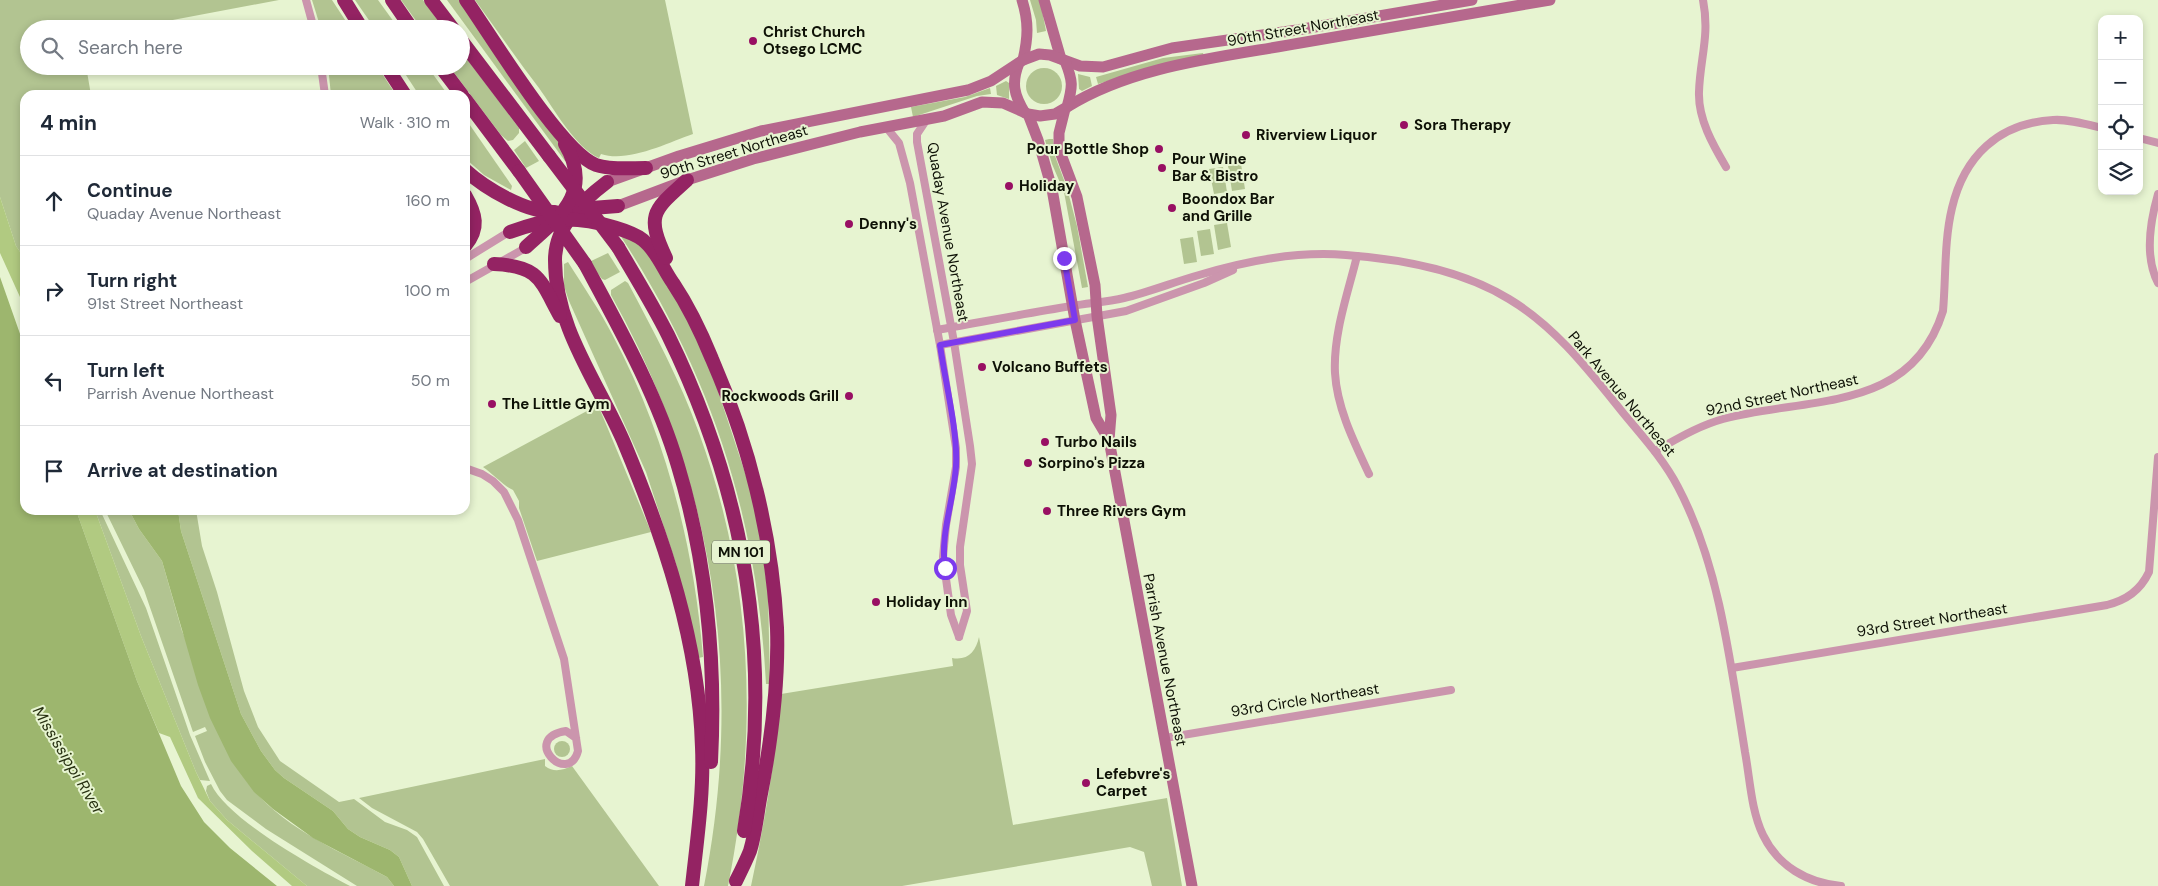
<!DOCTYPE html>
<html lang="en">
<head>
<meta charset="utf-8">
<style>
	body { margin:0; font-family:"DM Sans",sans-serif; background:#f2f2f3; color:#1f2937 }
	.controls { position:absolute; right:15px; top:15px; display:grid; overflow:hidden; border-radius:10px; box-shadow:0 2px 8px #0003 }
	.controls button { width:45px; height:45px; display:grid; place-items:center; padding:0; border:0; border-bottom:1px solid #e0e1e3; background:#fff; color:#1f2937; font:25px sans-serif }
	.stop { position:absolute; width:15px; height:15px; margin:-11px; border:4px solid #7c3aed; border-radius:50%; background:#fff }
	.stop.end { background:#7c3aed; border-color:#fff; box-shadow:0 1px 5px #0008 }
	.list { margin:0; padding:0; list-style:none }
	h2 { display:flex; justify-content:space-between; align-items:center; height:65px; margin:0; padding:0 20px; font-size:21px }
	h2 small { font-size:16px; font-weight:400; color:#747a83 }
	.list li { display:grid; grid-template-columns:32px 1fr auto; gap:15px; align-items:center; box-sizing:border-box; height:90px; padding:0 20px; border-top:1px solid #e0e1e3 }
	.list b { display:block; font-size:19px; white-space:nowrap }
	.list p { margin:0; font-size:16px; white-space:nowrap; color:#747a83 }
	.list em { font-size:16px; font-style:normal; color:#747a83 }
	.icon { flex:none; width:28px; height:28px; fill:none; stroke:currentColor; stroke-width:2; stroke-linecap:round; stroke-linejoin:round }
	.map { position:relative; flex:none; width:2158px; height:886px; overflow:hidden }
	.search { position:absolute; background:#fff; box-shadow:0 2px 8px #0003; left:20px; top:20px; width:450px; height:55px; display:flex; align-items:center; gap:12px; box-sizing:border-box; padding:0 18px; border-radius:28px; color:#747a83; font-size:19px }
	.panel { position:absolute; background:#fff; box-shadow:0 2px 8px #0003; left:20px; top:90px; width:450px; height:425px; border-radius:15px }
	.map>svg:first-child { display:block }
	.green { fill:#b2c491 }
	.forest { fill:#b1ca81 }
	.water { fill:#9db66e }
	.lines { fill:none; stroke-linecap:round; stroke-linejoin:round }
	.street { stroke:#cb95ad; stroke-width:8 }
	.secondary { stroke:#b6688d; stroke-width:11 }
	.highway { stroke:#942363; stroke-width:14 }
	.highway-bridge { stroke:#942363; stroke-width:14 }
	.route { stroke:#7c3aed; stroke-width:6 }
	.poi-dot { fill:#980f63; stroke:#e7f4d1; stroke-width:2 }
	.labels { text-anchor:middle; stroke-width:4; stroke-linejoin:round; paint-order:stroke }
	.shield { fill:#e7f4d1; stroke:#4f5543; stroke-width:1 }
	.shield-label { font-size:14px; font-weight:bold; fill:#0e1106 }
	.street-label { font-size:15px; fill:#0e1106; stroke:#e7f4d1 }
	.poi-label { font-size:15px; font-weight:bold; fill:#0e1106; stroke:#e7f4d1; text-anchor:start }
	.water-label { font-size:16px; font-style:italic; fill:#283112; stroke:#e7f4d1 }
</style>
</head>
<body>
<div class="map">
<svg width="2158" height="886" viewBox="0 0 2158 886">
	<rect width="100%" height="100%" fill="#e7f4d1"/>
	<g class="green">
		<polygon points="0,0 279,0 125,29 29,29 29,66 86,66 91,95 25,95 25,259 16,246 0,197"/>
		<polygon points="312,0 332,0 351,29 321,29"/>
		<polygon points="355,0 378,0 399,29 375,29"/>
		<polygon points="401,0 423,0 444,29 422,29"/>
		<polygon points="447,0 461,0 557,137 568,160 565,161"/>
		<path d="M475 0H665L693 134C667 143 628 163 601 154L599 158C575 147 554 109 539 88 517 59 496 29 475 0Z"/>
		<polygon points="1030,0 1040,0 1046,31 1037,33 1036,20"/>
		<polygon points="461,51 519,128 519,133 513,140 508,141 501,135 449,66 461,66"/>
		<polygon points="1203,53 1204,56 1136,72 1098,84 1096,77 1163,58"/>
		<polygon points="328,66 377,66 396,95 331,95"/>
		<polygon points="400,66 427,66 448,95 419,95"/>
		<circle cx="1044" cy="86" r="18"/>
		<polygon points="1078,74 1090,77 1092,86 1082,91 1079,89"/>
		<polygon points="1006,81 1009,83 1009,99 997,95 996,86"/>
		<polygon points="990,88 991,94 977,96 913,117 911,107 965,97"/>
		<polygon points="465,118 512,186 511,190 484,175 465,158"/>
		<polygon points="1049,139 1053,139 1055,156 1067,188 1077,226 1088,287 1082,288 1064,192 1052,164 1045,140"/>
		<polygon points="525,141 539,161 526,168 514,150"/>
		<polygon points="1241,164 1245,189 1232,191 1228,166"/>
		<polygon points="1223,167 1227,192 1214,194 1209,169"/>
		<polygon points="1227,223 1231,247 1218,250 1214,225"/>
		<polygon points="1210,229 1214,254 1201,256 1197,231"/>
		<path d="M620 235 643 243 687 315 716 385 756 506 768 593 770 684H766C757 516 712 376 620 235Z"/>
		<polygon points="1193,237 1197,262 1184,264 1180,239"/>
		<polygon points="608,253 620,272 605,280 602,279 589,262"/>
		<path d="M568 262C583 286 599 309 612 334 665 433 694 545 703 657L698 658 676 564 646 472 569 301 564 286V264Z"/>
		<path d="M625 281 628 283C654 332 680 380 699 433 753 581 759 732 728 886H704C745 679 714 479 611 295V290Z"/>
		<path d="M598 405 651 532 537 561 519 508V501L513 490C505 487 492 473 483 467Z"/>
		<polygon points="95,510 100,510 146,608 190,735 210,781 200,780 196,772 141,636"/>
		<path d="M105 510H129L139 529 162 561 182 631 245 779C279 827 338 850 387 877L394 886H357L266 829 227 800 220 791 205 762 195 736 207 731 205 727 193 732 144 590Z"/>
		<polygon points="178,510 196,510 202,546 217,592 244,691 258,727 280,761 339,802 354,799 385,822 407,830 417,837 444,886 412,886 399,857 390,850 360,837 348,829 333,811 284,778 275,770 261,751 241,714 181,531"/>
		<path d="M979 637 1013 825 1167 798 1182 886H1152L1144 852 1130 847 902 886H751C765 822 775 759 781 694L953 666 952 658C968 661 976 651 979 637Z"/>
		<circle cx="562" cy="749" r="8"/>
		<path d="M545 759V766C554 773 563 770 572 766L659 886H450L423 839 417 832 372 808 359 798Z"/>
		<path d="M211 784C227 819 315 868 350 886H307L227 820 210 801 206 791 207 786Z"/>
	</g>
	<g class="forest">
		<polygon points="0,197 16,246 25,259 25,313 20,297 0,253"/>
		<polygon points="76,510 95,510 141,636 196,772 210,801 227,820 307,886 292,886 252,851 198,798 170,737 159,733 137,681"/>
	</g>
	<g class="water">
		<polygon points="0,277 25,348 25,510 76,510 137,681 181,786 204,822 230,848 277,886 0,886"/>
		<polygon points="129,510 178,510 181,531 241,714 261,751 275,770 284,778 333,811 348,829 360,837 390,850 399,857 412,886 394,886 387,877 313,838 273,809 254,792 231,761 210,718 198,685 162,561 139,529"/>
	</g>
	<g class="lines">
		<g class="street">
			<polyline points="306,0 314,29"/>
			<path d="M1703 0C1710 36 1700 58 1699 92 1698 119 1713 145 1726 167"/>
			<polyline points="321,66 325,95"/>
			<polyline points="927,119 917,134 917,142 954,342 970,446 972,464 960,547 960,565 967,611 959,637"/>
			<polyline points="886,127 899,143 910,183 940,345 956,448 956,467 946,525 943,557 951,615 959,637"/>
			<polyline points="2139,138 2158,143"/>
			<path d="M2158 194C2150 222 2144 256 2158 283"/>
			<path d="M1357 256C1348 293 1333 334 1335 373 1337 408 1354 442 1369 474"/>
			<polyline points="465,259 512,230"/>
			<polyline points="465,282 529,246"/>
			<path d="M937 330C982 322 1027 313 1072 306 1089 303 1107 302 1124 298 1149 292 1174 282 1199 275 1247 261 1296 251 1346 255 1401 259 1462 270 1509 299 1556 327 1590 372 1624 414 1643 437 1664 460 1678 487 1697 523 1710 564 1719 604 1730 653 1737 702 1745 752 1750 779 1751 810 1763 835 1778 866 1807 883 1841 886"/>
			<polyline points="940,345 1126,311 1204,283 1233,270"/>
			<path d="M1655 451C1677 439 1698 426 1723 419 1808 396 1911 414 1943 311 1946 278 1944 241 1952 208 1964 157 1998 123 2053 120 2069 119 2086 124 2102 128"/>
			<path d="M465 468 482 474 493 481 504 492 518 520 564 659 578 751C568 787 520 738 566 731L576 738"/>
			<path d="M1732 668 2107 605C2126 600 2140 591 2149 572L2158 457"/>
			<polyline points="1165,738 1451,690"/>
		</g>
		<g class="secondary">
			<path d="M1022 0C1029 22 1028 38 1023 60"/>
			<polyline points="1044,0 1061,59"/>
			<path d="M1019 63C1011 83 1014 95 1025 113"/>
			<path d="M1067 107C1134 65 1223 57 1300 43 1383 29 1467 14 1550 0"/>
			<polyline points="1065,109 1059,133 1059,149 1077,197 1095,285 1097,316 1111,415 1109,440 1192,886"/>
			<polyline points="1028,114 1038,140 1052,189 1075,320 1096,418 1109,440"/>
			<polyline points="607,182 679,156 761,131 968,90 991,81 1023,60 1039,54 1050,55 1080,66 1103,67 1172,48 1297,30 1472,0"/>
			<path d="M618 206 687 180 753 159 860 132 944 116 982 102 1003 103 1028 114 1040 116 1055 114 1067 107C1073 86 1073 81 1065 61"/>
		</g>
		<g class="highway">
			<polyline points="344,0 362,29"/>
			<polyline points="392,0 412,29"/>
			<polyline points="431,0 453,29"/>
			<path d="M466 0C490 34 562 153 596 165 611 170 630 168 646 168"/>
			<polyline points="461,40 549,156"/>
			<polyline points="386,66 405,95"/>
			<polyline points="440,66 462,95"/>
			<polyline points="465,99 519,171"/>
			<path d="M465 170C486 189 527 213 555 212"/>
			<path d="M607 182C582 201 555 226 555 260 555 329 600 385 625 445 665 541 699 643 702 747 704 793 697 840 692 886"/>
			<path d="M465 195C476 214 480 228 465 246"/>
			<polyline points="579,209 618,206"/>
			<path d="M510 232C548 218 573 215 613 227 623 230 634 233 643 240 657 251 663 269 673 283 689 307 701 332 712 359 749 444 772 536 777 628 779 686 771 743 760 799 757 816 755 835 750 851 746 861 741 871 736 881"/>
			<path d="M526 247C559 217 594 193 565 144"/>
			<path d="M618 247C635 276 653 305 668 335 745 492 773 659 744 831"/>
			<path d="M666 258C645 214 654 210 687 180"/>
			<path d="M494 264C540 266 540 280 560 316"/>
			<path d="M585 264C620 329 657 395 678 466 707 562 716 663 711 762"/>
		</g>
		<g class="highway-bridge">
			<polyline points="549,156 618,247"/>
			<polyline points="519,171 585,264"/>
		</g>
	</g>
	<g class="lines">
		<path class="route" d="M945 568C940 533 954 501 956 466 958 431 945 381 940 345L1075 320 1064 258"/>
	</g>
	<g class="poi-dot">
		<circle cx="753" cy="41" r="5"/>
		<circle cx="1404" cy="125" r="5"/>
		<circle cx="1246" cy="135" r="5"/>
		<circle cx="1159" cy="149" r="5"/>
		<circle cx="1162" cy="168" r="5"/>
		<circle cx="1009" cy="186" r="5"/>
		<circle cx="1172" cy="208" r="5"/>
		<circle cx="849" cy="224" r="5"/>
		<circle cx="982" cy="367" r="5"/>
		<circle cx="849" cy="396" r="5"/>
		<circle cx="492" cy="404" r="5"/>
		<circle cx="1045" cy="442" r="5"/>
		<circle cx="1028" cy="463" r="5"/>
		<circle cx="1047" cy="511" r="5"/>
		<circle cx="876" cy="602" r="5"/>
		<circle cx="1086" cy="783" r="5"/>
	</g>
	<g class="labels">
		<rect class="shield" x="712" y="540.5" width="58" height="23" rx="4"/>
		<g class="shield-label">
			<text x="741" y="557">MN 101</text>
		</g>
		<g class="street-label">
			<text transform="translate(1303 28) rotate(-10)" y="5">90th Street Northeast</text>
			<text transform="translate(734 152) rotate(-17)" y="5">90th Street Northeast</text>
			<text transform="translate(948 232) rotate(80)" y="5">Quaday Avenue Northeast</text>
			<text transform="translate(1622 394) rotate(50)" y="5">Park Avenue Northeast</text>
			<text transform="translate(1782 395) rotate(-12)" y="5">92nd Street Northeast</text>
			<text transform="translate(1932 620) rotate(-9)" y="5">93rd Street Northeast</text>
			<text transform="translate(1165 660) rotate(79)" y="5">Parrish Avenue Northeast</text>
			<text transform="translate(1305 700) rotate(-9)" y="5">93rd Circle Northeast</text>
		</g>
		<g class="poi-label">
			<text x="763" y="37">Christ Church<tspan x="763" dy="17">Otsego LCMC</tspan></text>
			<text x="1414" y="130">Sora Therapy</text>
			<text x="1256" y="140">Riverview Liquor</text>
			<text x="1149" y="154" text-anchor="end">Pour Bottle Shop</text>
			<text x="1172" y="164">Pour Wine<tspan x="1172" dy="17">Bar &amp; Bistro</tspan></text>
			<text x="1019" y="191">Holiday</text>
			<text x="1182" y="204">Boondox Bar<tspan x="1182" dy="17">and Grille</tspan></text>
			<text x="859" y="229">Denny's</text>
			<text x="992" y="372">Volcano Buffets</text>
			<text x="839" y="401" text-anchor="end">Rockwoods Grill</text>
			<text x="502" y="409">The Little Gym</text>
			<text x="1055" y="447">Turbo Nails</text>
			<text x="1038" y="468">Sorpino's Pizza</text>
			<text x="1057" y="516">Three Rivers Gym</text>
			<text x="886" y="607">Holiday Inn</text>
			<text x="1096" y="779">Lefebvre's<tspan x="1096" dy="17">Carpet</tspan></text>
		</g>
		<g class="water-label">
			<text transform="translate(69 760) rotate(59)" y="6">Mississippi River</text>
		</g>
	</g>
</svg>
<div class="controls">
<button>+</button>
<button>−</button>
<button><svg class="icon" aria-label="locate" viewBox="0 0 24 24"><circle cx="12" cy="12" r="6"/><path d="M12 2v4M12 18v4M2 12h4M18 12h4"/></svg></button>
<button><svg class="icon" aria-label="layers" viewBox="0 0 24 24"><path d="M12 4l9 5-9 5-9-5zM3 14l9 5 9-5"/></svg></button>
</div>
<div class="stop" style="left:945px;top:568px"></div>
<div class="stop end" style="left:1064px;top:258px"></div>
<div class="search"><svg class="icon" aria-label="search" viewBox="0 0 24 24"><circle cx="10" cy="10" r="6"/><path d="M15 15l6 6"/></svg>Search here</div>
<section class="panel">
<h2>4 min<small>Walk · 310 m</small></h2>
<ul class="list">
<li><svg class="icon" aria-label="ahead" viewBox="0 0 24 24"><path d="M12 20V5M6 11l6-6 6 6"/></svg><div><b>Continue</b><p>Quaday Avenue Northeast</p></div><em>160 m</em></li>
<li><svg class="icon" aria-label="right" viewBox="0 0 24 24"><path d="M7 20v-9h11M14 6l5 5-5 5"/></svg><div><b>Turn right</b><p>91st Street Northeast</p></div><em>100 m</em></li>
<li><svg class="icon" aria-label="left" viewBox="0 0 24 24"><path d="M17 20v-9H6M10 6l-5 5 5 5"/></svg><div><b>Turn left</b><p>Parrish Avenue Northeast</p></div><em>50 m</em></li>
<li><svg class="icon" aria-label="arrive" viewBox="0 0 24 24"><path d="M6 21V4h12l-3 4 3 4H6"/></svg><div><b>Arrive at destination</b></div></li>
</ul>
</section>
</div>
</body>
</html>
